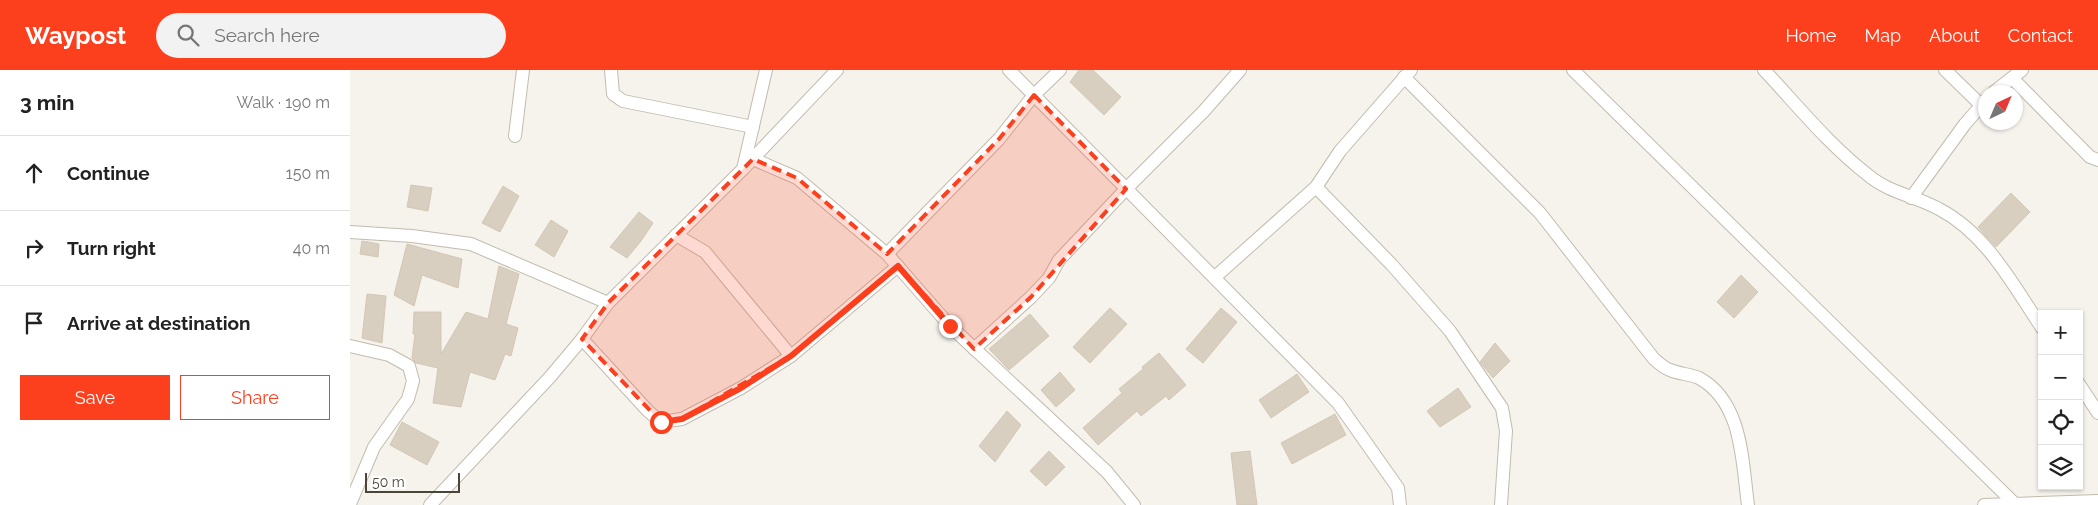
<!DOCTYPE html>
<html lang="en">
<head>
<meta charset="utf-8">
<style>
	body { margin:0; font-family:Raleway,sans-serif; background:#f2f2f2; color:#222 }
	.controls { position:absolute; right:15px; bottom:15px; display:grid; overflow:hidden; border-radius:0px; box-shadow:0 1px 4px #0004 }
	.controls button { width:45px; height:45px; display:grid; place-items:center; padding:0; border:0; border-bottom:1px solid #e0e0e0; background:#fff; color:#222; font:25px sans-serif }
	.compass { position:absolute; left:1628px; top:15px; width:45px; height:45px; border-radius:50%; background:#fff; box-shadow:0 1px 4px #0004; rotate:44deg }
	.scale { position:absolute; left:15px; bottom:12px; width:95px; box-sizing:border-box; padding-left:5px; border:2px solid #4b4439; border-top:0; font-size:14px; line-height:18px; white-space:nowrap; color:#4b4439; -webkit-text-stroke:4px #fff; paint-order:stroke }
	.stop { position:absolute; width:15px; height:15px; margin:-11px; border:4px solid #fc3f1d; border-radius:50%; background:#fff }
	.stop.end { background:#fc3f1d; border-color:#fff; box-shadow:0 1px 5px #0008 }
	.list { margin:0; padding:0; list-style:none }
	h2 { display:flex; justify-content:space-between; align-items:center; height:65px; margin:0; padding:0 20px; font-size:21px }
	h2 small { font-size:16px; font-weight:400; color:#767676 }
	.list li { display:grid; grid-template-columns:32px 1fr auto; gap:15px; align-items:center; box-sizing:border-box; height:75px; padding:0 20px; border-top:1px solid #e0e0e0 }
	.list b { display:block; font-size:19px; white-space:nowrap }
	.list em { font-size:16px; font-style:normal; color:#767676 }
	.actions { display:flex; gap:10px; padding:15px 20px }
	.actions a { flex:1; padding:11px 0; border:1px solid #fc3f1d; border-radius:0px; text-align:center; font-size:18px; color:#fc3f1d }
	.actions .main { background:#fc3f1d; color:#fff }
	.icon { flex:none; width:28px; height:28px; fill:none; stroke:currentColor; stroke-width:2; stroke-linecap:round; stroke-linejoin:round }
	.map { position:relative; flex:none; width:1748px; height:435px; overflow:hidden }
	header { display:flex; align-items:center; gap:30px; box-sizing:border-box; height:70px; padding:0 25px; background:#fc3f1d; color:#fff }
	header strong { font-size:24px }
	nav { display:flex; gap:28px; margin-inline-start:auto; font-size:18px }
	.search { width:350px; height:45px; background:#f2f2f2; display:flex; align-items:center; gap:12px; box-sizing:border-box; padding:0 18px; border-radius:28px; color:#767676; font-size:19px }
	main { display:flex }
	aside { flex:1; background:#fff }
	.map>svg:first-child { display:block }
	.building { fill:#d8cfc1; stroke:#d3c7b4 }
	.lines { fill:none; stroke-linecap:round; stroke-linejoin:round }
	.minor-casing { stroke:#c2bbae; stroke-width:14 }
	.minor { stroke:#fff; stroke-width:12 }
	.route { stroke:#fc3f1d; stroke-width:6 }
	.marked { fill:#fc3f1d; fill-opacity:0.2; stroke:#fc3f1d; stroke-width:4; stroke-dasharray:10 6; stroke-linejoin:round }
</style>
</head>
<body>
<header>
<strong>Waypost</strong>
<div class="search"><svg class="icon" aria-label="search" viewBox="0 0 24 24"><circle cx="10" cy="10" r="6"/><path d="M15 15l6 6"/></svg>Search here</div>
<nav><a>Home</a><a>Map</a><a>About</a><a>Contact</a></nav>
</header>
<main>
<aside>
<h2>3 min<small>Walk · 190 m</small></h2>
<ul class="list">
<li><svg class="icon" aria-label="ahead" viewBox="0 0 24 24"><path d="M12 20V5M6 11l6-6 6 6"/></svg><div><b>Continue</b></div><em>150 m</em></li>
<li><svg class="icon" aria-label="right" viewBox="0 0 24 24"><path d="M7 20v-9h11M14 6l5 5-5 5"/></svg><div><b>Turn right</b></div><em>40 m</em></li>
<li><svg class="icon" aria-label="arrive" viewBox="0 0 24 24"><path d="M6 21V4h12l-3 4 3 4H6"/></svg><div><b>Arrive at destination</b></div></li>
</ul>
<div class="actions"><a class="main">Save</a><a>Share</a></div>
</aside>
<div class="map">
<svg width="1748" height="435" viewBox="0 0 1748 435">
	<rect width="100%" height="100%" fill="#f6f3ec"/>
	<g class="building">
		<polygon points="729,0 743,0 771,27 754,45 720,12"/>
		<polygon points="61,115 82,118 78,141 57,137"/>
		<polygon points="153,116 169,126 150,162 132,153"/>
		<polygon points="1661,123 1680,142 1646,177 1628,157"/>
		<polygon points="289,142 303,153 291,171 277,188 260,177"/>
		<polygon points="201,150 218,161 204,187 185,175"/>
		<polygon points="12,171 29,174 28,187 10,184"/>
		<polygon points="57,174 112,189 108,218 72,205 64,236 44,225"/>
		<polygon points="149,196 169,204 156,254 168,258 161,286 155,284 145,310 120,302 111,337 83,333 88,298 66,293 62,288 65,264 63,264 64,242 91,242 91,284 116,242 138,249"/>
		<polygon points="1391,205 1408,222 1384,248 1367,232"/>
		<polygon points="17,224 36,226 32,273 12,268"/>
		<polygon points="760,238 777,254 740,293 723,277"/>
		<polygon points="871,238 887,252 853,293 836,279"/>
		<polygon points="680,244 699,266 659,300 639,279"/>
		<polygon points="1145,273 1160,291 1143,308 1130,292"/>
		<polygon points="809,283 836,315 819,330 816,326 791,346 787,341 748,375 733,358 772,323 769,319 793,299 792,297"/>
		<polygon points="710,302 725,320 706,337 691,320"/>
		<polygon points="947,304 959,322 921,348 909,330"/>
		<polygon points="1108,318 1121,337 1090,357 1077,341"/>
		<polygon points="657,341 671,355 645,392 629,376"/>
		<polygon points="985,344 996,365 942,394 931,373"/>
		<polygon points="52,352 89,372 77,395 40,375"/>
		<polygon points="699,381 715,397 696,416 680,401"/>
		<polygon points="900,381 907,435 887,435 881,383"/>
	</g>
	<g class="lines">
		<defs>
			<g id="minor">
				<polyline points="261,0 263,24 273,31 403,57"/>
				<polyline points="659,0 988,333 1048,418 1050,435"/>
				<polyline points="1223,0 1664,433"/>
				<path d="M1414 0C1447 35 1479 75 1518 105 1539 123 1566 126 1589 139 1637 164 1663 215 1692 258"/>
				<polyline points="1595,0 1630,34"/>
				<path d="M1054 7 1190 143 1304 289C1309 293 1314 298 1320 300 1329 304 1340 304 1349 308 1393 332 1392 392 1398 435"/>
				<polyline points="1662,8 1740,87 1748,90"/>
				<polyline points="1644,22 1672,0"/>
				<polyline points="165,66 173,0"/>
				<polyline points="403,89 447,108 537,184 600,256 757,402 784,435"/>
				<polyline points="393,99 416,0"/>
				<polyline points="966,117 1042,195 1100,261 1152,338 1156,361 1151,435"/>
				<polyline points="1561,128 1615,54 1636,30"/>
				<polyline points="0,162 62,166 121,174 258,233"/>
				<polyline points="326,165 355,182 441,286"/>
				<polyline points="537,184 649,69 684,25 710,0"/>
				<polyline points="865,207 966,117 990,81 1061,0"/>
				<polyline points="232,269 298,341 311,352 332,349 391,318 441,286 548,196"/>
				<polyline points="0,276 39,285 59,296 63,311 58,329 24,377 0,434"/>
				<polyline points="624,279 681,227 699,208 709,190 776,119 853,42 890,0"/>
				<polyline points="1729,314 1748,343"/>
				<polyline points="80,435 200,307 232,269 258,233 393,99 487,0"/>
				<polyline points="1634,435 1748,431"/>
			</g>
		</defs>
		<use href="#minor" class="minor-casing"/>
		<use href="#minor" class="minor"/>
	</g>
	<g class="lines">
		<polyline class="route" points="311,352 332,349 391,318 441,286 548,196 600,256"/>
	</g>
	<path class="marked" d="M684 25 776 119 681 227 624 279 548 196 441 286 332 349 311 352 232 269 258 233 403 89 447 108 537 184 649 69Z"/>
</svg>
<div class="controls">
<button>+</button>
<button>−</button>
<button><svg class="icon" aria-label="locate" viewBox="0 0 24 24"><circle cx="12" cy="12" r="6"/><path d="M12 2v4M12 18v4M2 12h4M18 12h4"/></svg></button>
<button><svg class="icon" aria-label="layers" viewBox="0 0 24 24"><path d="M12 4l9 5-9 5-9-5zM3 14l9 5 9-5"/></svg></button>
</div>
<svg class="compass" viewBox="-18 -18 36 36"><path d="M0-13l5 13h-10z" fill="#e53935"/><path d="M0 13l5-13h-10z" fill="#767676"/></svg>
<div class="scale">50 m</div>
<div class="stop" style="left:311px;top:352px"></div>
<div class="stop end" style="left:600px;top:256px"></div>
</div>
</main>
</body>
</html>
